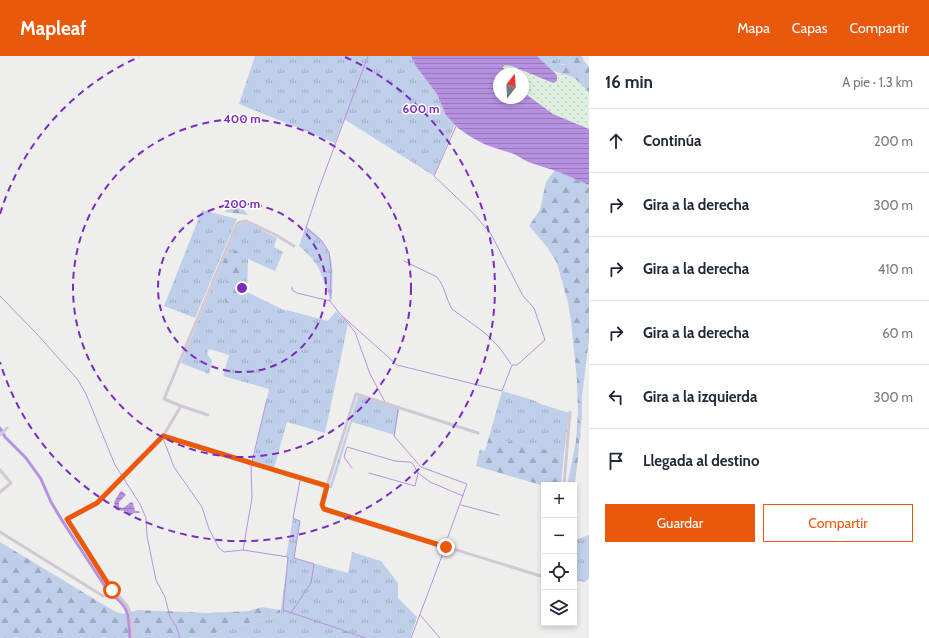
<!DOCTYPE html>
<html lang="es">
<head>
<meta charset="utf-8">
<style>
	body { margin:0; font-family:Cabin,sans-serif; background:#f6f6f7; color:#1f2937 }
	.controls { position:absolute; right:12px; bottom:12px; display:grid; overflow:hidden; border-radius:0px; box-shadow:0 2px 6px #0003 }
	.controls button { width:36px; height:36px; display:grid; place-items:center; padding:0; border:0; border-bottom:1px solid #e0e1e3; background:#fff; color:#1f2937; font:20px sans-serif }
	.compass { position:absolute; left:493px; top:12px; width:36px; height:36px; border-radius:50%; background:#fff; box-shadow:0 2px 6px #0003; rotate:17deg }
	.stop { position:absolute; width:12px; height:12px; margin:-9px; border:3px solid #ea580c; border-radius:50%; background:#fff }
	.stop.end { background:#ea580c; border-color:#fff; box-shadow:0 1px 4px #0008 }
	.list { margin:0; padding:0; list-style:none }
	h2 { display:flex; justify-content:space-between; align-items:center; height:52px; margin:0; padding:0 16px; font-size:17px }
	h2 small { font-size:13px; font-weight:400; color:#747a83 }
	.list li { display:grid; grid-template-columns:26px 1fr auto; gap:12px; align-items:center; box-sizing:border-box; height:64px; padding:0 16px; border-top:1px solid #e0e1e3 }
	.list b { display:block; font-size:15px; white-space:nowrap }
	.list em { font-size:13px; font-style:normal; color:#747a83 }
	.actions { display:flex; gap:8px; padding:12px 16px }
	.actions a { flex:1; padding:9px 0; border:1px solid #ea580c; border-radius:0px; text-align:center; font-size:14px; color:#ea580c }
	.actions .main { background:#ea580c; color:#fff }
	.icon { flex:none; width:22px; height:22px; fill:none; stroke:currentColor; stroke-width:2; stroke-linecap:round; stroke-linejoin:round }
	.map { position:relative; flex:none; width:589px; height:582px; overflow:hidden }
	header { display:flex; align-items:center; gap:24px; box-sizing:border-box; height:56px; padding:0 20px; background:#ea580c; color:#fff }
	header strong { font-size:19px }
	nav { display:flex; gap:22px; margin-inline-start:auto; font-size:14px }
	main { display:flex }
	aside { flex:1; background:#fff }
	.map>svg:first-child { display:block }
	.grass { fill:url(#grass-tufts) }
	.forest { fill:url(#forest-firs) }
	.sand { fill:url(#sand-dots) }
	.water { fill:url(#water-rules) }
	.lines { fill:none; stroke-linecap:round; stroke-linejoin:round }
	.stream { stroke:#b791e1; stroke-width:1 }
	.canal { stroke:#b791e1; stroke-width:3 }
	.minor { stroke:#d1c7d5; stroke-width:3 }
	.route { stroke:#ea580c; stroke-width:5 }
	.ring { fill:none; stroke:#7b2cbf; stroke-width:2; stroke-dasharray:7 5 }
	.centre { fill:#7b2cbf; stroke:#fff; stroke-width:2 }
	.ring-label { font-size:12px; text-anchor:middle; font-weight:bold; fill:#7b2cbf; stroke:#fff; stroke-width:3; stroke-linejoin:round; paint-order:stroke }
</style>
</head>
<body>
<header>
<strong>Mapleaf</strong>
<nav><a>Mapa</a><a>Capas</a><a>Compartir</a></nav>
</header>
<main>
<div class="map">
<svg width="589" height="582" viewBox="0 0 589 582">
	<defs>
		<pattern id="grass-tufts" width="24" height="20" patternUnits="userSpaceOnUse"><rect width="24" height="20" fill="#bfcee9"/><path d="M3 7l-1-3M5 7V3M7 7l1-3M15 17l-1-3M17 17v-4M19 17l1-3" fill="none" stroke="#9ea9c0"/></pattern>
		<pattern id="forest-firs" width="22" height="20" patternUnits="userSpaceOnUse"><rect width="22" height="20" fill="#bfcee9"/><path d="M5 1l3.5 6h-7zM16 11l3.5 6h-7z" fill="#9ea9c0"/></pattern>
		<pattern id="sand-dots" width="8" height="8" patternUnits="userSpaceOnUse"><rect width="8" height="8" fill="#dfefdf"/><path d="M2 2h.1M6 6h.1" fill="none" stroke="#c1cec1" stroke-width="1.8" stroke-linecap="round"/></pattern>
		<pattern id="water-rules" width="6" height="5" patternUnits="userSpaceOnUse"><rect width="6" height="5" fill="#b791e1"/><path d="M0 2.5h6" fill="none" stroke="#9778b9"/></pattern>
	</defs>
	<rect width="100%" height="100%" fill="#eeefed"/>
	<g class="grass">
		<path d="M255 0H411C418 15 430 26 438 39 445 51 444 58 455 68L434 120 344 63 335 87 239 48Z"/>
		<path d="M547 0H569L571 4 569 9C559 9 555 5 547 0Z"/>
		<polygon points="202,154 237,163 195,262 164,250"/>
		<polygon points="242,167 247,167 277,182 274,191 283,196 275,215 248,203 247,236 286,255 287,254 328,265 336,255 348,268 325,377 287,366 274,412 253,405 269,333 223,320 229,299 209,293 207,296 209,301 212,304 209,318 181,307 238,169"/>
		<path d="M306 170C338 195 332 208 332 244 325 234 324 222 318 211 313 203 306 196 299 190Z"/>
		<polygon points="502,335 533,344 541,348 569,357 564,398 489,381"/>
		<polygon points="358,340 399,353 395,379 352,366 332,432 329,432"/>
		<polygon points="293,462 300,465 294,502 348,517 352,496 381,505 398,527 398,542 417,561 410,582 370,582 342,574 323,582 197,582 280,559 288,502 286,501"/>
		<polygon points="589,479 589,522 585,526 574,524 574,484"/>
	</g>
	<g class="forest">
		<path d="M537 0C540 0 544 0 547 0 556 2 555 10 569 9L571 4 569 0H582L584 5 589 11V37L580 27 573 21 553 15Z"/>
		<polygon points="555,114 589,129 589,283 582,341 582,363 580,375 581,380 579,386 578,403 575,426 574,465 574,429 568,429 568,425 576,385 578,355 577,324 571,265 568,247 557,207 547,191 529,170 540,154 546,126"/>
		<polygon points="232,146 238,147 248,159 225,156 228,149"/>
		<path d="M235 194 239 197C238 211 247 245 227 250 223 244 226 239 227 232 227 215 214 205 235 194Z"/>
		<polygon points="489,381 564,398 561,429 544,430 476,410 480,393 485,395"/>
		<polygon points="0,486 114,555 123,558 138,554 209,557 249,555 262,551 280,554 280,559 197,582 0,582"/>
		<polygon points="342,574 370,582 323,582"/>
	</g>
	<path class="sand" d="M505 8 512 10 552 27 557 25 558 21 553 15 572 21 580 27 589 37V73C565 64 542 54 523 36V18H506L503 10Z"/>
	<g class="water">
		<polygon points="411,0 537,0 557,19 557,25 553,27 512,10 505,9 503,11 506,18 499,18 499,42 523,42 523,36 553,58 589,73 589,129 559,116 528,106 514,98 486,89 471,81 458,72 446,59 437,38 416,10"/>
		<polygon points="122,435 126,439 119,446 119,451 123,452 131,446 133,447 135,455 139,455 140,457 134,457 129,460 126,455 116,454 114,446 120,436"/>
	</g>
	<g class="lines">
		<g class="stream">
			<path d="M404 205 437 221C445 231 446 243 452 253L485 277 499 291 511 308"/>
			<polyline points="292,231 292,234 297,237 330,245"/>
			<polyline points="0,240 36,277 78,324 86,338 115,409 140,448 146,462 147,480 156,524 165,541 170,561 176,570 180,582"/>
			<polyline points="339,257 397,309 502,335 512,309 517,309 545,284 534,252 523,240 491,178 474,158 434,120 457,68"/>
			<polyline points="340,258 330,245 331,213 329,196 321,184 306,172 319,132 368,0"/>
			<polyline points="342,260 355,276 370,318 385,346"/>
			<polyline points="267,343 251,410 252,442 243,494 288,501 283,554 366,582"/>
			<polyline points="398,354 394,380 421,411 467,428 445,489"/>
			<polyline points="164,385 174,411 202,451 209,473 219,492 224,496 243,494"/>
			<polyline points="352,412 344,401 347,391 395,405 410,406 413,408 418,417 430,426 463,440"/>
			<polyline points="369,417 415,430 418,417"/>
			<polyline points="461,449 499,459"/>
			<polyline points="291,557 311,527 314,508 294,502 300,465 293,462 300,425"/>
			<polyline points="420,559 440,582"/>
			<polyline points="411,582 445,492"/>
		</g>
		<g class="canal">
			<polyline points="0,372 5,381 26,402 41,423 51,446 63,466 108,535"/>
			<path d="M111 538C131 552 128 560 130 582"/>
		</g>
		<g class="minor">
			<polyline points="181,350 164,343 237,168 240,166 246,165 276,179 294,190"/>
			<polyline points="0,379 7,372"/>
			<polyline points="163,380 181,350 208,359"/>
			<polyline points="0,414 11,427 0,436"/>
			<polyline points="564,429 570,356"/>
			<polyline points="327,430 322,449 324,453 544,521"/>
			<polyline points="0,476 103,540 105,540 112,534"/>
			<path d="M133 582C131 556 133 552 112 534L67 463 97 447 163 380 327 430 356 338 478 377"/>
		</g>
	</g>
	<g class="lines">
		<polyline class="route" points="112,534 67,463 97,447 163,380 327,430 322,449 324,453 446,491"/>
	</g>
	<g class="ring">
		<circle cx="242" cy="232" r="84"/>
		<circle cx="242" cy="232" r="169"/>
		<path d="M0 158A253 253 0 0 1 139 1M345 1A253 253 0 1 1 0 306"/>
	</g>
	<circle cx="242" cy="232" r="6" class="centre"/>
	<g class="ring-label">
		<text x="421" y="57">600 m</text>
		<text x="242" y="67">400 m</text>
		<text x="242" y="152">200 m</text>
	</g>
</svg>
<div class="controls">
<button>+</button>
<button>−</button>
<button><svg class="icon" aria-label="locate" viewBox="0 0 24 24"><circle cx="12" cy="12" r="6"/><path d="M12 2v4M12 18v4M2 12h4M18 12h4"/></svg></button>
<button><svg class="icon" aria-label="layers" viewBox="0 0 24 24"><path d="M12 4l9 5-9 5-9-5zM3 14l9 5 9-5"/></svg></button>
</div>
<svg class="compass" viewBox="-18 -18 36 36"><path d="M0-13l5 13h-10z" fill="#e53935"/><path d="M0 13l5-13h-10z" fill="#747a83"/></svg>
<div class="stop" style="left:112px;top:534px"></div>
<div class="stop end" style="left:446px;top:491px"></div>
</div>
<aside>
<h2>16 min<small>A pie · 1.3 km</small></h2>
<ul class="list">
<li><svg class="icon" aria-label="ahead" viewBox="0 0 24 24"><path d="M12 20V5M6 11l6-6 6 6"/></svg><div><b>Continúa</b></div><em>200 m</em></li>
<li><svg class="icon" aria-label="right" viewBox="0 0 24 24"><path d="M7 20v-9h11M14 6l5 5-5 5"/></svg><div><b>Gira a la derecha</b></div><em>300 m</em></li>
<li><svg class="icon" aria-label="right" viewBox="0 0 24 24"><path d="M7 20v-9h11M14 6l5 5-5 5"/></svg><div><b>Gira a la derecha</b></div><em>410 m</em></li>
<li><svg class="icon" aria-label="right" viewBox="0 0 24 24"><path d="M7 20v-9h11M14 6l5 5-5 5"/></svg><div><b>Gira a la derecha</b></div><em>60 m</em></li>
<li><svg class="icon" aria-label="left" viewBox="0 0 24 24"><path d="M17 20v-9H6M10 6l-5 5 5 5"/></svg><div><b>Gira a la izquierda</b></div><em>300 m</em></li>
<li><svg class="icon" aria-label="arrive" viewBox="0 0 24 24"><path d="M6 21V4h12l-3 4 3 4H6"/></svg><div><b>Llegada al destino</b></div></li>
</ul>
<div class="actions"><a class="main">Guardar</a><a>Compartir</a></div>
</aside>
</main>
</body>
</html>
